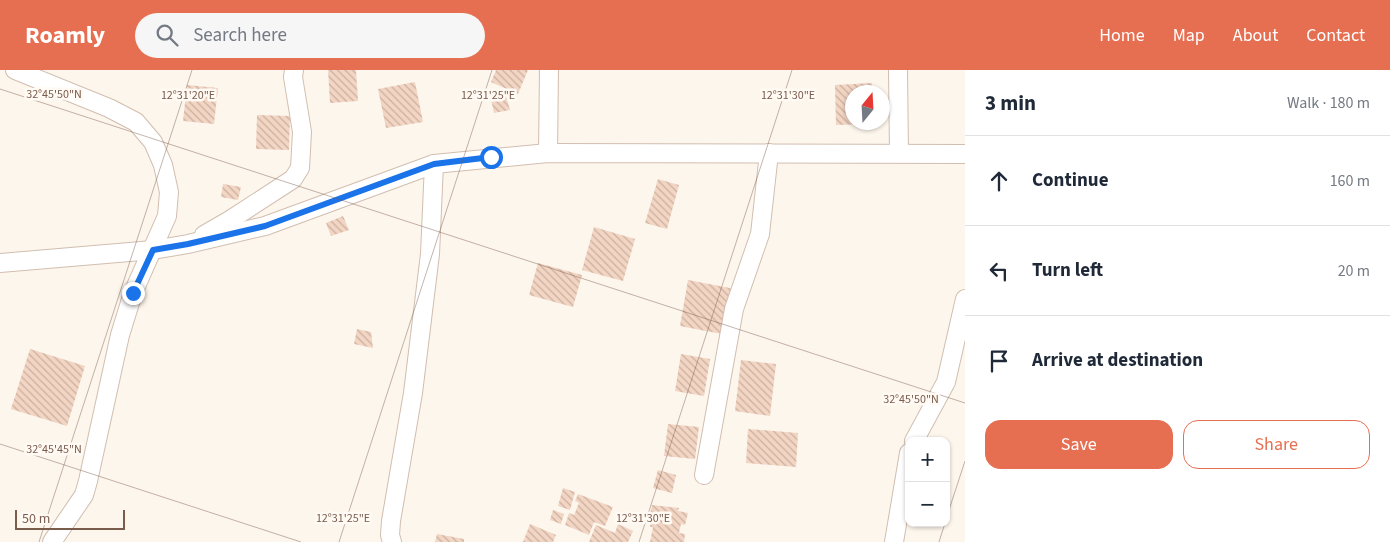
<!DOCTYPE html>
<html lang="en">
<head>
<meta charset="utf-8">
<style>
	body { margin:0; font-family:"Source Sans 3",sans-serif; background:#f6f6f7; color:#1f2937 }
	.controls { position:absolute; right:15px; bottom:15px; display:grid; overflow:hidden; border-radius:10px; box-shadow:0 1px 4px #0004 }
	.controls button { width:45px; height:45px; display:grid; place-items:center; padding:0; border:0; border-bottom:1px solid #e0e1e3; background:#fff; color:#1f2937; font:25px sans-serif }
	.compass { position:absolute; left:845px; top:15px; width:45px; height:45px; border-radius:50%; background:#fff; box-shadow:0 1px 4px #0004; rotate:18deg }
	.scale { position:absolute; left:15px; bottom:12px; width:110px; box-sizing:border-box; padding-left:5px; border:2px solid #7a5c4d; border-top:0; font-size:14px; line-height:18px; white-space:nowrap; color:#7a5c4d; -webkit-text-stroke:4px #fffaf3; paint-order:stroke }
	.stop { position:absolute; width:15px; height:15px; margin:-11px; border:4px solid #1a73e8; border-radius:50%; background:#fff }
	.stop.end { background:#1a73e8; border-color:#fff; box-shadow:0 1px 5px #0008 }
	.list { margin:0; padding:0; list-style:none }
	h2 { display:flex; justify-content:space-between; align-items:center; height:65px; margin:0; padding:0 20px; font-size:21px }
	h2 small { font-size:16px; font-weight:400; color:#747a83 }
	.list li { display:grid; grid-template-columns:32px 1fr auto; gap:15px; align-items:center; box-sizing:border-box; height:90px; padding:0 20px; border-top:1px solid #e0e1e3 }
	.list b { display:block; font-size:19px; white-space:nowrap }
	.list em { font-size:16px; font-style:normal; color:#747a83 }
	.actions { display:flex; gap:10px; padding:15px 20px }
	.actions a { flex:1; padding:11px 0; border:1px solid #e76f51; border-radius:15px; text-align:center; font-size:18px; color:#e76f51 }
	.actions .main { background:#e76f51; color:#fff }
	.icon { flex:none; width:28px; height:28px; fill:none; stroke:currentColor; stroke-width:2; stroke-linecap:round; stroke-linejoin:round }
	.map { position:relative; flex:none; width:965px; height:472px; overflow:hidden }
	header { display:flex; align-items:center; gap:30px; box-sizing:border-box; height:70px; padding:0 25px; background:#e76f51; color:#fff }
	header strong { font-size:24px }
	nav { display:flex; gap:28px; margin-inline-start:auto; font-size:18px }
	.search { width:350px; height:45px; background:#f6f6f7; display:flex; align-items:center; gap:12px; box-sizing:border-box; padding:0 18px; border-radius:28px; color:#747a83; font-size:19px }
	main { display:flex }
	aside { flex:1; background:#fff }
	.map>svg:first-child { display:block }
	.building { fill:url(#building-back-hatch) }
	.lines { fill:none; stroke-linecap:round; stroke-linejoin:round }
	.street-casing { stroke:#d1beb0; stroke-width:20 }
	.street { stroke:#fff; stroke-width:18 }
	.route { stroke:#1a73e8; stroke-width:6 }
	.ticks { fill:none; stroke:#7a5c4d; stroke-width:1; stroke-opacity:0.45 }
	.ticks-label { font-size:12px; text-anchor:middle; fill:#7a5c4d; stroke:#fffaf3; stroke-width:5; stroke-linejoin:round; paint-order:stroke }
</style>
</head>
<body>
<header>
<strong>Roamly</strong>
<div class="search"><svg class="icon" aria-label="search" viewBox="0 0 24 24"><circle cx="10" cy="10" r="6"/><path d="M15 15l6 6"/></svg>Search here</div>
<nav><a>Home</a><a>Map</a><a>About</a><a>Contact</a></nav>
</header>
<main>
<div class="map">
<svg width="965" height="472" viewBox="0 0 965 472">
	<defs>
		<pattern id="building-back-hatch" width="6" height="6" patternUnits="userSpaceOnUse" patternTransform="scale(1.25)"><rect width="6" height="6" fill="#f3d5c3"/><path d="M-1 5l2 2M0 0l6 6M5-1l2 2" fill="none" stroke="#cab0a1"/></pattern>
	</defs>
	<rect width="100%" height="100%" fill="#fdf6ec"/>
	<g class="building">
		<polygon points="328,0 356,0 358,31 330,33"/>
		<polygon points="496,0 528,0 518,24 491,12"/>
		<polygon points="415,12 423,52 386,58 378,19"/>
		<polygon points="872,13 872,22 852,22 852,52 871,52 871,54 836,55 835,15"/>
		<polygon points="187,15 218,18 214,54 183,51"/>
		<polygon points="506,26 510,40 494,43 491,29"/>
		<polygon points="257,45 290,46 289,80 256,79"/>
		<polygon points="658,109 679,115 667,159 645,153"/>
		<polygon points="223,114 241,117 238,130 221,127"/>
		<polygon points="343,146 349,160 331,166 326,153"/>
		<polygon points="594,157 635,169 623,211 582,200"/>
		<polygon points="538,193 582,205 573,237 529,225"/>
		<polygon points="688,210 735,219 727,265 680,256"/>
		<polygon points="357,259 371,262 373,278 354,274"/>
		<polygon points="30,279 85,296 67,356 11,339"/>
		<polygon points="681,284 710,289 704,326 675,321"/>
		<polygon points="741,290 776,294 770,346 735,341"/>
		<polygon points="668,354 699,357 695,389 664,386"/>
		<polygon points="748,359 798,363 796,397 746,393"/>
		<polygon points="658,400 676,405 672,423 653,418"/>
		<polygon points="563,418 575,422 570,440 558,436"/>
		<polygon points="578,424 613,437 605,456 594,452 589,465 565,455 569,443 574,445 579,433 575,431"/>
		<polygon points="652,435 679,438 678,441 688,443 685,455 681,454 679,463 685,464 684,472 650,472 653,457 650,457 651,450 649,449"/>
		<polygon points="553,440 564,444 561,454 550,450"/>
		<polygon points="530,454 556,465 553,472 523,472"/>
		<polygon points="618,454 633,461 628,472 589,472 596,455 615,463"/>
		<polygon points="437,464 464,469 464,472 435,472"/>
	</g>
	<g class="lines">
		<defs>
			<g id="street">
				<polyline points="15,0 109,38 136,52 153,72 163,95 169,122 167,146 133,223 120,265 88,411 84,425 52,472"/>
				<polyline points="898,0 899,83"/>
				<polyline points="548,83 549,0"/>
				<polyline points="204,165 230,150 293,109 300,98 302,62 293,7 294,0"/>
				<polyline points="0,193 153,180 188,174 265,156 434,94 548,83 965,84"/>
				<polyline points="914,371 946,312 965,229"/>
				<polyline points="704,405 734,239 760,164 769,83"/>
				<polyline points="392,472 390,465 391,451 413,323 430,184 434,94"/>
				<polyline points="894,472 909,383"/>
			</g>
		</defs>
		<use href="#street" class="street-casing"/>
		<use href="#street" class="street"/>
	</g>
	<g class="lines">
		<polyline class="route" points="133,223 153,180 188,174 265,156 434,94 491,87"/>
	</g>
	<path class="ticks" d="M0 19 965 333M0 374 301 472M946 449 965 391M39 472 192 0M339 472 492 0M639 472 792 0M939 472 945 453"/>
	<g class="ticks-label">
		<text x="54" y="28">32°45'50"N</text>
		<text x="188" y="29">12°31'20"E</text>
		<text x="488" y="29">12°31'25"E</text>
		<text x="788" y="29">12°31'30"E</text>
		<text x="911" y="333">32°45'50"N</text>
		<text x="54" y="383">32°45'45"N</text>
		<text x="343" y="452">12°31'25"E</text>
		<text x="643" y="452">12°31'30"E</text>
	</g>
</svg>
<div class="controls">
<button>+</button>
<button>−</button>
</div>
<svg class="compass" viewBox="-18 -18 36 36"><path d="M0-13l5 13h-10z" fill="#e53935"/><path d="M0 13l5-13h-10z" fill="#747a83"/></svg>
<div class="scale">50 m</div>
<div class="stop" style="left:491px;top:87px"></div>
<div class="stop end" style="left:133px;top:223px"></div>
</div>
<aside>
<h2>3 min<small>Walk · 180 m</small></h2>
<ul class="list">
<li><svg class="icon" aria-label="ahead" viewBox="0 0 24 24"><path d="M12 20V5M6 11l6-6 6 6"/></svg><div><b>Continue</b></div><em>160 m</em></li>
<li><svg class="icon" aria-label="left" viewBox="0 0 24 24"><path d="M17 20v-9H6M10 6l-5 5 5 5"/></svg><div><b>Turn left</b></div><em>20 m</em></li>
<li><svg class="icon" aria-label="arrive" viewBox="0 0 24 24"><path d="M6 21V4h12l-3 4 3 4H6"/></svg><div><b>Arrive at destination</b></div></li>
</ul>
<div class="actions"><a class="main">Save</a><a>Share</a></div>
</aside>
</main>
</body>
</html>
